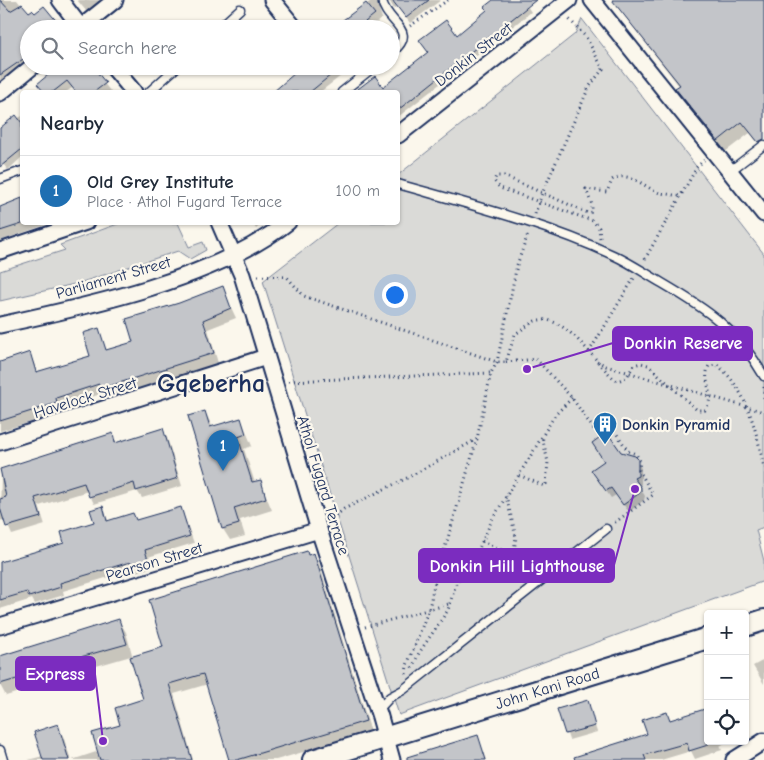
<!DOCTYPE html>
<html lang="en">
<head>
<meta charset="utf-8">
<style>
	body { margin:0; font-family:"Comic Neue",sans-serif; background:#f6f6f7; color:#1f2937 }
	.controls { position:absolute; right:15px; bottom:15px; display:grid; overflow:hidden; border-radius:5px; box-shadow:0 1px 4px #0004 }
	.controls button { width:45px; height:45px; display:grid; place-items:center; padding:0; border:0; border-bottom:1px solid #e0e1e3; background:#fff; color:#1f2937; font:25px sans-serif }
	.you { position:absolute; left:394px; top:294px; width:18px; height:18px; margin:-12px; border:4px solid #fff; border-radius:50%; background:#1a73e8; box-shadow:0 0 0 8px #1a73e833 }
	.badge { display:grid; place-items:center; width:32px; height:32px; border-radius:50%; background:#1f6fb2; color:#fff; font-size:16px; font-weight:700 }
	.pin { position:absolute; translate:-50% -41px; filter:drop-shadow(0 1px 2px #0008) }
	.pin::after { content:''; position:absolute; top:26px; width:18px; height:15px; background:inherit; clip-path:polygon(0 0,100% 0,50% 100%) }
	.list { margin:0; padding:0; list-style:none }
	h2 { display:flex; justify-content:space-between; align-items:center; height:65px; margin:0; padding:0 20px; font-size:21px }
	h2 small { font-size:16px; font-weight:400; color:#747a83 }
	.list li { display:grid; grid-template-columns:32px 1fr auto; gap:15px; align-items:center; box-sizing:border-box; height:70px; padding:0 20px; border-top:1px solid #e0e1e3 }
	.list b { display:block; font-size:19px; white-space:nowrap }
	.list p { margin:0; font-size:16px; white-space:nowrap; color:#747a83 }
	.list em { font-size:16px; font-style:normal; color:#747a83 }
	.icon { flex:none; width:28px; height:28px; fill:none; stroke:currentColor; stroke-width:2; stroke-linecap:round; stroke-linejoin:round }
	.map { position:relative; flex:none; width:764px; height:760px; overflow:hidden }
	.search { position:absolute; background:#fff; box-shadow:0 1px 4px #0004; left:20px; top:20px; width:380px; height:55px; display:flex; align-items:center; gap:12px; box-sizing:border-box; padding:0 18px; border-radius:28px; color:#747a83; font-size:19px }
	.panel { position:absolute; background:#fff; box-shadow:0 1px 4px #0004; left:20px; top:90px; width:380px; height:135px; border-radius:5px }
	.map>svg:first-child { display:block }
	.green { fill:#dadad7; stroke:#7a849a }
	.shadow { fill:#0003 }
	.building { fill:#c3c5c9; stroke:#1b2f5e }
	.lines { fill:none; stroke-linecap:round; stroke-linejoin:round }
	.lane-casing { stroke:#1b2f5e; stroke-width:11 }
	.street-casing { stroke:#1b2f5e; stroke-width:19 }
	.secondary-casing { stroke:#1b2f5e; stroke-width:24 }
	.path { stroke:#1b2f5e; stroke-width:3; stroke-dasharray:1 4; stroke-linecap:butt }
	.lane { stroke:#fbf7ec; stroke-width:8 }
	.street { stroke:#fbf7ec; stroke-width:15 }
	.secondary { stroke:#fbf7ec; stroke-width:20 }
	.labels { text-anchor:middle; stroke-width:4.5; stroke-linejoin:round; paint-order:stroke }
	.street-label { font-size:16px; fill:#1b2f5e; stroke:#fbf7ec }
	.poi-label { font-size:16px; font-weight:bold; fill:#1b2f5e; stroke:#fbf7ec; text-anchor:start }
	.town-label { font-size:26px; font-weight:bold; fill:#1b2f5e; stroke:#fbf7ec }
	.leader { fill:none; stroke:#7b2cbf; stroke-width:2 }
	.callout-dot { fill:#7b2cbf; stroke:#fbf7ec; stroke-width:2 }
	.callout { fill:#7b2cbf; stroke:#7b2cbf; stroke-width:2 }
	.callout-label { font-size:18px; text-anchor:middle; font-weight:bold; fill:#fff }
</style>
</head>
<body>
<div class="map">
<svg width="764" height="760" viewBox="0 0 764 760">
	<rect width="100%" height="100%" fill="#fbf7ec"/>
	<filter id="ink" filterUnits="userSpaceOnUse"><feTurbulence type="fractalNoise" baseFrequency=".02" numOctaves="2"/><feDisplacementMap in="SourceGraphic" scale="10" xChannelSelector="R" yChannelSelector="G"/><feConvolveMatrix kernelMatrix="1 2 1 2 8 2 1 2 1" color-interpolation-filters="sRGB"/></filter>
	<g filter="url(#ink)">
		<g class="green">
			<polygon points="582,19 764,254 764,527 756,530 764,561 764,581 399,715 263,281 338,223 398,222 398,175 575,34"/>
			<polygon points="123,222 178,223 189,247 203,242 206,250 190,259 178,251 79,283 0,301 0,271 65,250 60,245"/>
		</g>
		<g class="shadow">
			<polygon points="0,0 17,0 28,14 29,29 29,60 0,83"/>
			<polygon points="77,0 102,0 87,12"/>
			<polygon points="372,0 441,0 410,23 397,6 394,9 390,2 382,2 379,9 382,18 369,29 345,29 348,26 345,21"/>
			<polygon points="495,0 523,0 531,12 398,117 398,92 364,92 362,88 383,89 456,37 488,11"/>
			<polygon points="612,0 764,0 764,151 750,133 725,152 684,101 677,89 680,87"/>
			<polygon points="90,66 111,92 76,92 72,88 66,92 44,92 38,84"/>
			<polygon points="306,66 354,66 320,92 276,92"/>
			<polygon points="22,116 22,157 8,170 3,164 0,167 0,130"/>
			<polygon points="22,199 22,222 53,222 0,241 0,207"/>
			<polygon points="252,222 264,222 256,229"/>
			<polygon points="222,288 236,318 208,329 218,363 107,398 104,393 60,407 62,413 0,431 0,363 30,354 38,373 91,357 98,330 107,351 134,343 179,304"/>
			<polygon points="205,412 213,428 241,419 252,446 244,449 255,483 260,482 272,510 240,520 245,536 230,540 223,529"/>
			<polygon points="162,430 167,438 182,486 142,498 137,491 94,504 88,491 39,506 45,525 12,535 5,519 0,521 1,470 112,435 117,443"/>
			<polygon points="620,453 634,457 641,468 641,484 639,486 645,496 644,500 629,512 616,495 611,498 597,478"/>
			<polygon points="102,507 109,522 133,514 137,521 181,508 194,543 148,557 151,568 136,572 135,569 63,591 64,595 35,604 32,599 0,609 0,563 66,544 96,523"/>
			<polygon points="307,553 309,556 313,554 319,564 371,732 276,760 230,760 208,684 174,694 193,760 72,760 99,751 144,700 131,656 72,673 74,681 56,686 52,679 24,687 25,690 6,696 0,685 0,657 119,621 126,632 133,658 165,648"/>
			<polygon points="764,660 764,684 753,666"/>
			<polygon points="587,702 597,732 569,740 559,710"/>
			<polygon points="667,713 671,721 708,741 728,741 720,746 722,750 695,759 691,751 661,760 577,760 648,735"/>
			<polygon points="745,722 749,728 745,730"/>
			<polygon points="57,726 63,736 71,760 28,760 43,756"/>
			<polygon points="478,737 487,760 422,760"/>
		</g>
		<g class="building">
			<polygon points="0,0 10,11 22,4 29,12 32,10 35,13 44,6 63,29 29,29 29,55 0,75"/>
			<polygon points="392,0 429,0 406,18"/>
			<polygon points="493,0 536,0 398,110 398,92 354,92 375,76 383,87 428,52 419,40 446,20 457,35 487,10 484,7"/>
			<polygon points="612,0 764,0 764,139 758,142 742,122 718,141 675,88 680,85"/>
			<polygon points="366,3 375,14 365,22 371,29 350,29 343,20"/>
			<polygon points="59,66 92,66 106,83 94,92 76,92 67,81 53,92 44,92 37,84"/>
			<polygon points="303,66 342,66 310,92 273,92"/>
			<polygon points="16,115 22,123 22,149 0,167 0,128"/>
			<polygon points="22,198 22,224 0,231 0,207"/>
			<polygon points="223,286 231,308 203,320 214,353 100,389 99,384 56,398 57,403 0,421 0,362 30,352 36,372 90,356 83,333 99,328 106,350 133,342 126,319 179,303"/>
			<polygon points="205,411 210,427 241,418 246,434 238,437 252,482 261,480 266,498 234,508 239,524 222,529 188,416"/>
			<polygon points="163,428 178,478 136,491 134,483 89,497 84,483 35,498 41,517 6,527 0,508 0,499 6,497 0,469 113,433 115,443"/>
			<polygon points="607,432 621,452 635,456 638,459 638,476 634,478 641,487 641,492 623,505 611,488 606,491 591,470 604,461 592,443"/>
			<polygon points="103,506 107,521 133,513 136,520 181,507 190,536 145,550 148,560 131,565 130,562 60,583 61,587 29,597 27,592 0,600 0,562 64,543 61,532 94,522 90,510"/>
			<polygon points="307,551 308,555 314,553 366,721 237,760 229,760 203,674 169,684 192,760 100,760 92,733 120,725 115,708 143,699 130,657 163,647 149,600"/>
			<polygon points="119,619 127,644 66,661 68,669 48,675 46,667 19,675 20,678 0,684 0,656"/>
			<polygon points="588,700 595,726 565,734 557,709"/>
			<polygon points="708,708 708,745 689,751 687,743 644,755 646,760 575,760 574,757 647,734 642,720 667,712 670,720"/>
			<polygon points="58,724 69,760 43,760 34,732"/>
			<polygon points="478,735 486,760 407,760 407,757"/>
		</g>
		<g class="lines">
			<defs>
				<g id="lane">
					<path d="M382 0C385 23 421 30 391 53"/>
					<polyline points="218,29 240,9"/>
					<polyline points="149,92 178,66"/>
					<polyline points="342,92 375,66"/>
					<polyline points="730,171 764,145"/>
					<polyline points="0,179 22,171"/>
					<path d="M398 184C468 204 547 224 613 255 631 263 646 274 662 283 708 310 737 329 764 376"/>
					<polyline points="378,710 390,697 403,690 606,529"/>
					<polyline points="0,750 3,760"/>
				</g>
				<g id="street">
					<polyline points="60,0 82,29"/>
					<polyline points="272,0 294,27"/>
					<polyline points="592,0 764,214"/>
					<polyline points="79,29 115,0"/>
					<polyline points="112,66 134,92"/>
					<polyline points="0,93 33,66"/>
					<polyline points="398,135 569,0"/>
					<polyline points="219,222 242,275 319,530 380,717 392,760"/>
					<polyline points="0,251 86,222"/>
					<path d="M0 325C89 306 215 279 288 222"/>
					<polyline points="0,442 266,357"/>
					<polyline points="0,626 319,530"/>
					<polyline points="734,760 764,741"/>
				</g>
				<g id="secondary">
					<polyline points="745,626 764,620"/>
					<path id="s1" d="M313 760 708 638"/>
				</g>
			</defs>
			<use href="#lane" class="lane-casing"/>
			<use href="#street" class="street-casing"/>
			<use href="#secondary" class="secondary-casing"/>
			<g class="path">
				<polyline points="410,26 448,0"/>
				<polyline points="535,214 542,194 589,87 603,69 586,37 569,19"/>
				<path d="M600 238 599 228 593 221 500 188 494 181 496 176H504L588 213 592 212V205L586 189 607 192 612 180C628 169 645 188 660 193 667 194 674 195 680 196"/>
				<polyline points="645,259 697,167 704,160"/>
				<path d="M258 276 287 277 304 296 497 362H506L515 334C522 330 529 324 535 321 565 311 596 365 617 381L626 378 634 365 641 363 648 365 697 410H705C717 395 701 381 709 366L717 365C747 388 757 433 764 468"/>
				<polyline points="589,352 634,278"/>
				<polyline points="597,361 606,366 764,412"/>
				<polyline points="506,362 536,359 572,398 595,431 609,422 628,451 636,454 640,461 639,470 653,495 614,523"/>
				<polyline points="289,381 491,373"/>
				<polyline points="764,387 764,401"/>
				<polyline points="519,475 544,486 546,484 548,462 542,436"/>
				<polyline points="332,519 344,509 409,477 477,439"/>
				<polyline points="482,541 504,551 514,551 516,537 506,496"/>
				<polyline points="365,627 449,604"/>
				<polyline points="412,668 419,653 448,610 456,584 471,566 492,520 555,415 572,398"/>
				<polyline points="406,674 407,665 429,609 433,589 477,439 491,373 497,362 517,265 528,234"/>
			</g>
			<use href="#lane" class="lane"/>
			<use href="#street" class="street"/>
			<use href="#secondary" class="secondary"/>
		</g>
	</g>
	<defs>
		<symbol id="building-pin" viewBox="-11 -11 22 30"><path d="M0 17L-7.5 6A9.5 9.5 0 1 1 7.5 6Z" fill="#1f6fb2" stroke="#fbf7ec"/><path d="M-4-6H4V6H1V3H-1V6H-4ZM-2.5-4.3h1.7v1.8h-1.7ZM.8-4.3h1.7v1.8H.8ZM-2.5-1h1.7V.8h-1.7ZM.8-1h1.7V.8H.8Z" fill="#fff"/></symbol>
	</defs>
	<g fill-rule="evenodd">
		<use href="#building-pin" x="591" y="410" width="28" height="38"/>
	</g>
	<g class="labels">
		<g class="street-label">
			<text transform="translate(473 54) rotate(-38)" y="6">Donkin Street</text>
			<text transform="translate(113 277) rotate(-16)" y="6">Parliament Street</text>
			<text transform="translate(85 397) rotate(-17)" y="6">Havelock Street</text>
			<text transform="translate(324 485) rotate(73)" y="6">Athol Fugard Terrace</text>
			<text transform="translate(154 561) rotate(-17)" y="6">Pearson Street</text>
			<text dy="6" stroke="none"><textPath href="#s1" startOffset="245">John Kani Road</textPath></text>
		</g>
		<g class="poi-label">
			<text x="622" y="430">Donkin Pyramid</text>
		</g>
		<g class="town-label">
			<text x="211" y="392">Gqeberha</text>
		</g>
	</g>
	<path class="leader" d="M527 369L613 343M635 489L614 565M103 741L95 674"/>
	<g class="callout-dot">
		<circle cx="527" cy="369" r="5"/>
		<circle cx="635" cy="489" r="5"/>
		<circle cx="103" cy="741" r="5"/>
	</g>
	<g class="callout">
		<rect x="613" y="327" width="139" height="33" rx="5"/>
		<rect x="419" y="549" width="195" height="33" rx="5"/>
		<rect x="16" y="657" width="79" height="33" rx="5"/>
	</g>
	<g class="callout-label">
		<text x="683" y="349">Donkin Reserve</text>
		<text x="517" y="572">Donkin Hill Lighthouse</text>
		<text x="55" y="680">Express</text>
	</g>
</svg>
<div class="controls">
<button>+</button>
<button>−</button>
<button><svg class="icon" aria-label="locate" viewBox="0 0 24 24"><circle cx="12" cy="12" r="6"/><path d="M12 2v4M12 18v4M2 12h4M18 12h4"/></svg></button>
</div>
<div class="you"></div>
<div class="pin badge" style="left:223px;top:471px">1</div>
<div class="search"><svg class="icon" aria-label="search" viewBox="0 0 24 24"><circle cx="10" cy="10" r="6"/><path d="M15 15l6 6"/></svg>Search here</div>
<section class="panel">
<h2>Nearby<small></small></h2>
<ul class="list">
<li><span class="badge">1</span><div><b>Old Grey Institute</b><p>Place · Athol Fugard Terrace</p></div><em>100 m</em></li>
</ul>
</section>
</div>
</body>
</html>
